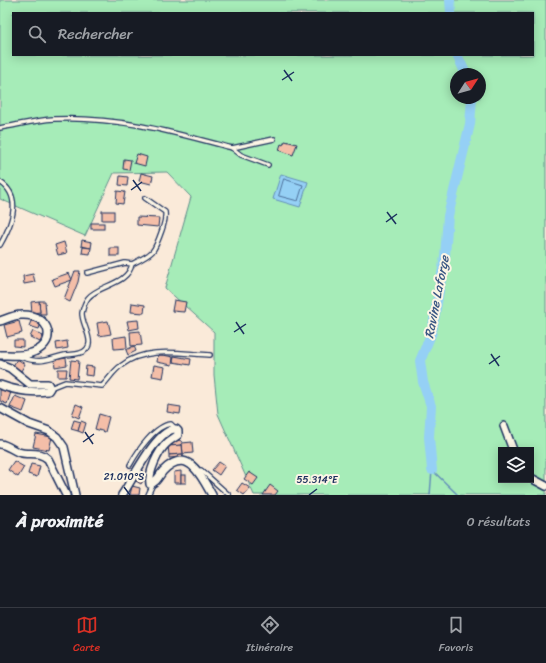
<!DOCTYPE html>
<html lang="fr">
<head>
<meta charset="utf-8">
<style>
	body { margin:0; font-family:Sriracha,sans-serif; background:#20242c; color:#f1f3f6 }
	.controls { position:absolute; right:12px; bottom:12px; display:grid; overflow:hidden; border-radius:0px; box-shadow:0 2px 10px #0003 }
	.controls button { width:36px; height:36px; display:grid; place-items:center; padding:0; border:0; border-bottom:1px solid #363941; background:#171b24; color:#f1f3f6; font:20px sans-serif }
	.compass { position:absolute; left:450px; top:68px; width:36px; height:36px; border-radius:50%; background:#171b24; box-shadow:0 2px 10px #0003; rotate:54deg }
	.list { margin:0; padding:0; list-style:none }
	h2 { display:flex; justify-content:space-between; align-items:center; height:52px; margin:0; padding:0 16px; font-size:17px }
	h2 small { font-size:13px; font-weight:400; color:#9ea1a6 }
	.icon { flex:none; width:22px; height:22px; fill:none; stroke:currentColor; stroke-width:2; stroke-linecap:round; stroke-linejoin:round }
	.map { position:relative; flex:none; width:546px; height:495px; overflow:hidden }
	.search { position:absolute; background:#171b24; box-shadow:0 2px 10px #0003; left:12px; right:12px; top:12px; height:44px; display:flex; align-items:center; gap:10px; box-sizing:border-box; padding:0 14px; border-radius:0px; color:#9ea1a6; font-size:15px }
	.sheet { height:112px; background:#171b24 }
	nav { display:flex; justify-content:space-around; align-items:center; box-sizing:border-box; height:56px; border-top:1px solid #363941; background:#171b24; font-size:11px; color:#9ea1a6 }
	nav a { display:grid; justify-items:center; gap:2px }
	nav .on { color:#d93025 }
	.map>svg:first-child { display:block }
	.green { fill:#a6ecb8; stroke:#608e8b; fill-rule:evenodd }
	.water { fill:#95d0f5; stroke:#6490b9 }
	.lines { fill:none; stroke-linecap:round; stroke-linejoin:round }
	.shore { stroke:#4c6f9a; stroke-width:1 }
	.stream { stroke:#6490b9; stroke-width:1.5 }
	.river { stroke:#95d0f5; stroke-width:10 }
	.building { fill:#f4bea8; stroke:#1b2f5e }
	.service-casing { stroke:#1b2f5e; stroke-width:6 }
	.minor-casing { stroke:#1b2f5e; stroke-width:10 }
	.service { stroke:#fcf5e5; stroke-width:3.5 }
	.minor { stroke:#fcf5e5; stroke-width:7 }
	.ticks { fill:none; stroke:#1b2f5e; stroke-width:1.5 }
	.labels { text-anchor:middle; stroke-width:4; stroke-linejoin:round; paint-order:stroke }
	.water-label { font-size:13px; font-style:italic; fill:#3a5784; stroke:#fcf5e5 }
	.ticks-label { font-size:10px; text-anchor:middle; fill:#1b2f5e; stroke:#fcf5e5; stroke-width:4; stroke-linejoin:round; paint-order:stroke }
</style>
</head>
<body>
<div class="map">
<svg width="546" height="495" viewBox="0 0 546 495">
	<rect width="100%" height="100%" fill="#faead9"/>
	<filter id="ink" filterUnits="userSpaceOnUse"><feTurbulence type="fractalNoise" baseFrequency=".025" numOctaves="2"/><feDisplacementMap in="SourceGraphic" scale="8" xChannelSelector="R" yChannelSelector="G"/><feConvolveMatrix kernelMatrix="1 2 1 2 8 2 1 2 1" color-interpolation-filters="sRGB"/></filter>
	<g filter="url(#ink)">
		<path class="green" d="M0 0H546V495H254L218 414 214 375V332L165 288 191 197 167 172 114 173 85 236 0 199ZM13 13H533V55H13ZM456 74H480V98H456ZM501 450H531V480H501Z"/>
		<polygon class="water" points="281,174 308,182 300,207 273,199"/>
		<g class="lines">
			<polygon class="shore" points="284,179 303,185 298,201 279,196"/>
			<g class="stream">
				<polyline points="432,470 458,495"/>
				<polyline points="430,495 432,470"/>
			</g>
			<g class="river">
				<polyline points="450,0 451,13"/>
				<polyline points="457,55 466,74"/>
				<polyline points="432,470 429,437 431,406 423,382 420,361 432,332 445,256 448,216 470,124 472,98"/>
			</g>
		</g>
		<g class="building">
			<polygon points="285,141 297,144 293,155 279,150 281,144 283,145"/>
			<polygon points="137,154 147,157 145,166 134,163"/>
			<polygon points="124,159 131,160 129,170 123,169"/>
			<polygon points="141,173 153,176 151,184 139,181"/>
			<polygon points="120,176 128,177 127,186 119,185"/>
			<polygon points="117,191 125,192 123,204 116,203"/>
			<rect x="102" y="211" width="12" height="9"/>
			<polygon points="137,217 159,218 158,227 137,225"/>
			<rect x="91" y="223" width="13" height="6"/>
			<polygon points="82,240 92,242 91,248 81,246"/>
			<polygon points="64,242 67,253 58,255 55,245"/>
			<polygon points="83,247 91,248 90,254 82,253"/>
			<rect x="110" y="248" width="9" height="8"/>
			<polygon points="75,271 80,271 78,282 70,302 64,299"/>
			<polygon points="69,273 72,280 55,286 52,279"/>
			<polygon points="33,274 35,282 24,284 23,276"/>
			<polygon points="174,300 186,302 184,312 172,311"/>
			<polygon points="39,301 45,301 46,314 40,314"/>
			<polygon points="39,301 40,312 32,313 31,302"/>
			<polygon points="132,303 145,305 144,313 131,312"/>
			<polygon points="138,320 139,328 129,330 127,321"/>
			<polygon points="19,321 22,333 7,337 4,325"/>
			<polygon points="31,321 41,323 39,329 29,326"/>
			<polygon points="108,321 111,334 99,336 97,323"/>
			<polygon points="33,331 43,336 40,342 30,337"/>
			<polygon points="140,331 142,345 131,346 130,332"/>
			<polygon points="126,336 127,348 114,349 113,338"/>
			<polygon points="14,340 23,340 23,347 14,346"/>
			<polygon points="67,341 68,348 57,350 56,343"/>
			<polygon points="134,346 136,351 128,355 126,350"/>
			<polygon points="158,354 173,357 172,365 157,362"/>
			<polygon points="174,356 191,359 190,365 173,362"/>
			<polygon points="66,358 67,365 55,367 54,360"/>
			<polygon points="17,359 25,364 21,371 13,366"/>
			<polygon points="71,360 79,361 77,379 69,378"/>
			<polygon points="154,365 165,367 163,378 152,376"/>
			<polygon points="86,366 94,367 93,376 85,375"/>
			<polygon points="58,369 67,369 66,377 58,377"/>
			<polygon points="0,388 11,392 7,404 0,401"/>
			<polygon points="15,396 27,401 23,412 10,407"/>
			<polygon points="76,404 83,407 79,418 72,415"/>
			<polygon points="168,405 181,407 180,414 167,412"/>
			<polygon points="99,414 109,417 105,432 95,429"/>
			<polygon points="74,420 81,422 78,431 71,429"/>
			<polygon points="81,421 86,423 83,433 78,431"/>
			<polygon points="36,434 52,437 49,450 33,447"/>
			<polygon points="181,440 182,445 172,446 171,441"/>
			<polygon points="192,442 193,453 183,454 182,443"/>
			<polygon points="182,445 183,454 169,455 168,446"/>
			<polygon points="183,454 183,457 169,458 169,455"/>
			<polygon points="14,461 24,467 18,477 8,470"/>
			<polygon points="219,462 225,466 219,475 212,470"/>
			<polygon points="31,464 40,466 37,477 28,474"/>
			<polygon points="140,471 147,475 141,484 134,480"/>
			<polygon points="181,471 181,483 174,483 174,472"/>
			<polygon points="249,472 258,478 253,485 244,479"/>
			<rect x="181" y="475" width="5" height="8"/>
			<polygon points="242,483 250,488 244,495 237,490"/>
			<polygon points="270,485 278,491 275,495 263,495"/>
			<polygon points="132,486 140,488 139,495 130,495"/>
		</g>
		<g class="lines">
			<defs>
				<g id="service">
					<path d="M0 128C18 125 36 120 54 119 117 116 172 132 232 148L241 155 268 165"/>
					<polyline points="232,148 274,139"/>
					<path d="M0 182C24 197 11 226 0 245"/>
					<path d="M132 264C154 253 154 253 162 230 164 223 166 220 165 212L145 198"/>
					<path d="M20 357C43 364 44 360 65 355 70 354 75 355 80 353 100 347 81 325 82 313 83 308 85 302 88 298 98 285 128 285 132 264L125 263 87 273"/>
					<path d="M50 388 65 382 102 386C109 379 114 370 122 365 146 346 182 354 210 355"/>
					<path d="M130 465C137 452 155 425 171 424L176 429"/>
					<polyline points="198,471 201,470 229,495"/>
					<polyline points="148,495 153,484"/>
				</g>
				<g id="minor">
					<path d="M0 321C6 319 14 315 21 315 51 313 60 346 28 354 20 356 9 355 0 355"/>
					<path d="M0 364 10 368 30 384H48L50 388 48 391C30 393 16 391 0 385"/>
					<polyline points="0,408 29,424 49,431 57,437 64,447 75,495"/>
					<polyline points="504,426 513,450"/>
					<path d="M0 444C7 445 11 449 18 452 29 456 38 450 48 459L66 495"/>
					<polyline points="531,478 546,486"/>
					<path d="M122 495C132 481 157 428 176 429L178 431V435C174 438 170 440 167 443 158 451 148 473 150 484 156 483 159 476 163 471 188 445 201 476 212 495"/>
				</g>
			</defs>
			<use href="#service" class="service-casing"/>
			<use href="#minor" class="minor-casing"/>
			<use href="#service" class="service"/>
			<use href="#minor" class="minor"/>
		</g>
	</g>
	<path class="ticks" d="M284 70 292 81M282 80 294 72M133 180 141 191M131 190 142 182M387 212 396 224M386 222 397 214M236 322 244 334M234 332 246 324M491 354 499 366M489 364 500 356M85 432 93 444M83 442 94 434M124 487 130 495M309 495 317 489"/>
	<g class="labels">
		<g class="water-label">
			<text transform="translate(436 297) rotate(-79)" y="5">Ravine Laforge</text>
		</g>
	</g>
	<g class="ticks-label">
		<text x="124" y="480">21.010°S</text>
		<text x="317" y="483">55.314°E</text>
	</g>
</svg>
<div class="controls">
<button><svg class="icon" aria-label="layers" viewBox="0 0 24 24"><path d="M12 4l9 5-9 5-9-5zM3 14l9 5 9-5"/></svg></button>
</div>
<svg class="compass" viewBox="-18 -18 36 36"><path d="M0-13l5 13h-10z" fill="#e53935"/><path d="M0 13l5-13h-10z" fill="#9ea1a6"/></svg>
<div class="search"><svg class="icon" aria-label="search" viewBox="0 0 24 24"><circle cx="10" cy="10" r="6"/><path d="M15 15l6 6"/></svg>Rechercher</div>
</div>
<section class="sheet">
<h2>À proximité<small>0 résultats</small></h2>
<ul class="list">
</ul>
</section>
<nav>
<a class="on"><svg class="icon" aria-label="map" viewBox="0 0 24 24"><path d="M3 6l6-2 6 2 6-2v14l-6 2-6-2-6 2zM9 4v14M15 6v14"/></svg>Carte</a>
<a><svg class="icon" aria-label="directions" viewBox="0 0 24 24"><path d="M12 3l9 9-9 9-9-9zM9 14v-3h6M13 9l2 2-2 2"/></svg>Itinéraire</a>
<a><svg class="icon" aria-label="saved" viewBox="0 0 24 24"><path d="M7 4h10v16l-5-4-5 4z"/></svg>Favoris</a>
</nav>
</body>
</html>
